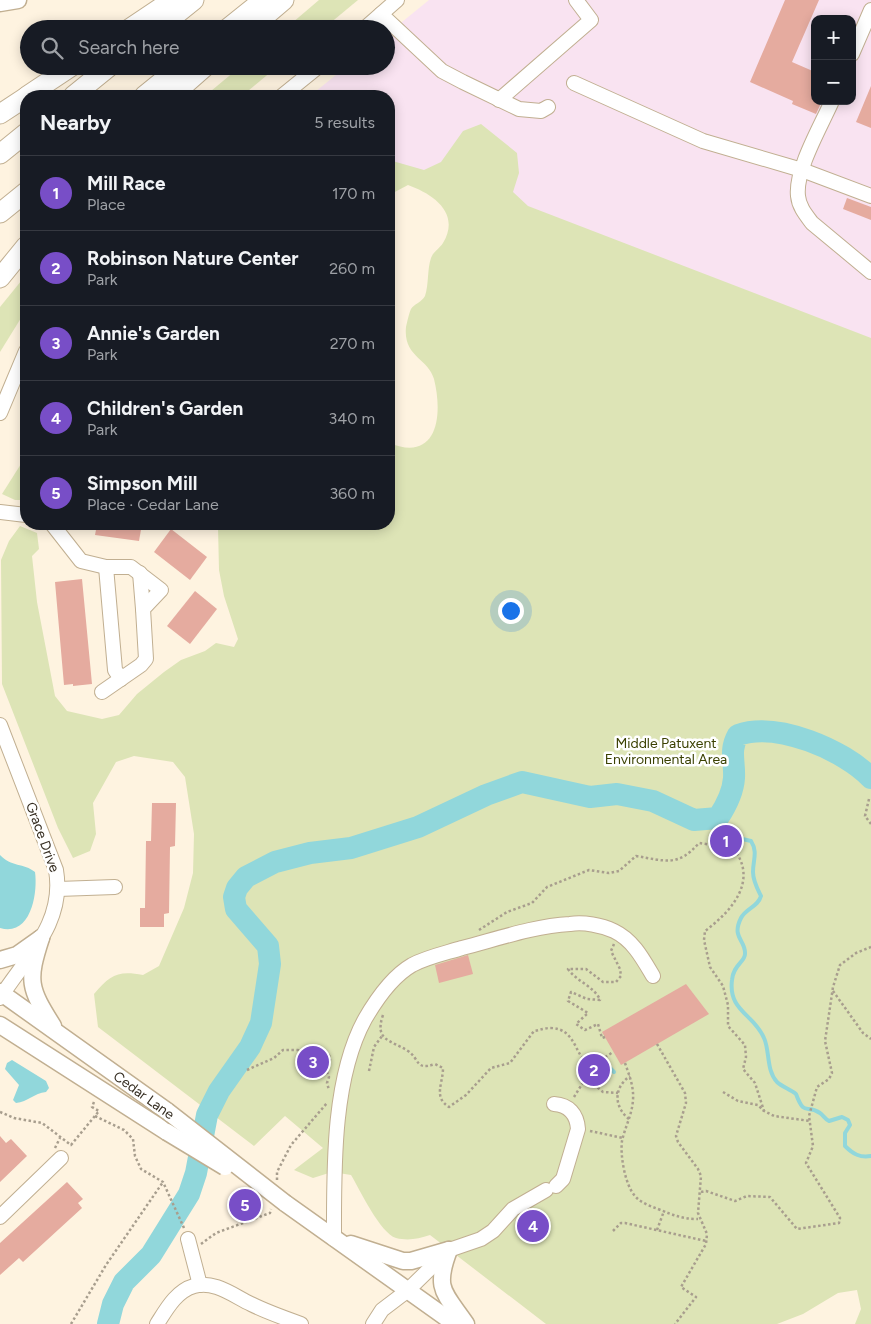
<!DOCTYPE html>
<html lang="en">
<head>
<meta charset="utf-8">
<style>
	body { margin:0; font-family:Figtree,sans-serif; background:#242831; color:#f1f3f6 }
	.controls { position:absolute; right:15px; top:15px; display:grid; overflow:hidden; border-radius:10px; box-shadow:0 2px 12px #0003 }
	.controls button { width:45px; height:45px; display:grid; place-items:center; padding:0; border:0; border-bottom:1px solid #363941; background:#171b24; color:#f1f3f6; font:25px sans-serif }
	.you { position:absolute; left:510px; top:610px; width:18px; height:18px; margin:-12px; border:4px solid #fff; border-radius:50%; background:#1a73e8; box-shadow:0 0 0 8px #1a73e833 }
	.badge { display:grid; place-items:center; width:32px; height:32px; border-radius:50%; background:#784ec7; color:#fff; font-size:16px; font-weight:700 }
	.pin { position:absolute; translate:-50% -50%; border:2px solid #fff; box-shadow:0 1px 5px #0006 }
	.list { margin:0; padding:0; list-style:none }
	h2 { display:flex; justify-content:space-between; align-items:center; height:65px; margin:0; padding:0 20px; font-size:21px }
	h2 small { font-size:16px; font-weight:400; color:#9ea1a6 }
	.list li { display:grid; grid-template-columns:32px 1fr auto; gap:15px; align-items:center; box-sizing:border-box; height:75px; padding:0 20px; border-top:1px solid #363941 }
	.list b { display:block; font-size:19px; white-space:nowrap }
	.list p { margin:0; font-size:16px; white-space:nowrap; color:#9ea1a6 }
	.list em { font-size:16px; font-style:normal; color:#9ea1a6 }
	.icon { flex:none; width:28px; height:28px; fill:none; stroke:currentColor; stroke-width:2; stroke-linecap:round; stroke-linejoin:round }
	.map { position:relative; flex:none; width:871px; height:1324px; overflow:hidden }
	.search { position:absolute; background:#171b24; box-shadow:0 2px 12px #0003; left:20px; top:20px; width:375px; height:55px; display:flex; align-items:center; gap:12px; box-sizing:border-box; padding:0 18px; border-radius:28px; color:#9ea1a6; font-size:19px }
	.panel { position:absolute; background:#171b24; box-shadow:0 2px 12px #0003; left:20px; top:90px; width:375px; height:440px; border-radius:20px }
	.map>svg:first-child { display:block }
	.commercial { fill:#f9e3f1; fill-rule:evenodd }
	.green { fill:#dde4b6 }
	.water { fill:#91d7db }
	.lines { fill:none; stroke-linecap:round; stroke-linejoin:round }
	.stream { stroke:#91d7db; stroke-width:4 }
	.river { stroke:#91d7db; stroke-width:22 }
	.building { fill:#e5ab9f }
	.minor-casing { stroke:#c1af91; stroke-width:16 }
	.major-casing { stroke:#c1af91; stroke-width:19 }
	.highway-casing { stroke:#c1af91; stroke-width:21 }
	.path { stroke:#a89e8e; stroke-width:2.5; stroke-dasharray:2.5 2.5; stroke-linecap:butt }
	.minor { stroke:#fff; stroke-width:14 }
	.major { stroke:#fff; stroke-width:16 }
	.highway { stroke:#fff; stroke-width:19 }
	.major-bridge-casing { stroke:#c1af91; stroke-width:19; stroke-linecap:butt }
	.major-bridge { stroke:#fff; stroke-width:16 }
	.labels { text-anchor:middle; stroke-width:5; stroke-linejoin:round; paint-order:stroke }
	.park-label { font-size:14px; fill:#3b4102; stroke:#fff }
	.street-label { font-size:14px; fill:#342c20; stroke:#fff }
</style>
</head>
<body>
<div class="map">
<svg width="871" height="1324" viewBox="0 0 871 1324">
	<rect width="100%" height="100%" fill="#fef3e0"/>
	<path class="commercial" d="M429 0H871V340L389 173V96H310L347 66H386V35ZM815 19H852V101H815Z"/>
	<g class="green">
		<polygon points="319,0 358,0 323,29 285,29"/>
		<polygon points="241,66 278,66 242,96 205,96"/>
		<path d="M481 124 517 153 519 173 513 192 528 206 871 338V1324H855L861 1309 857 1290 838 1293 803 1314 777 1324H546L430 1235C418 1239 408 1241 396 1238 380 1233 360 1190 351 1175L332 1172 313 1178 294 1170 323 1148 285 1116 254 1146 98 1027 94 994C110 975 118 970 143 975L159 966 184 908 193 873 194 834 185 777 173 762 134 756 116 762 93 803 96 834 90 851 73 858 58 828 2 684 1 560 9 541 20 526 37 533 39 549 32 556 37 602 55 696 67 711 102 719 119 715 137 694 164 672 181 660 205 651 216 643 234 647 238 639 224 596 219 570 218 527 216 524H389V443C438 463 443 415 434 379 428 358 403 357 406 327 407 323 409 313 411 309 414 304 422 302 425 296 429 284 427 270 431 258 433 252 439 249 443 243 461 213 433 194 408 185L391 194 389 206V160L424 170 441 162 463 131Z"/>
		<polygon points="26,275 26,310 0,352 0,307"/>
		<polygon points="26,456 26,500 15,500 2,494"/>
	</g>
	<g class="water">
		<path d="M0 855C11 867 24 863 35 872 38 893 31 937 0 928Z"/>
		<path d="M12 1060 46 1081 49 1088 46 1092C34 1093 28 1102 16 1103L13 1100 19 1085 5 1069 7 1063Z"/>
	</g>
	<g class="lines">
		<g class="stream">
			<path d="M718 818 725 835 751 841C758 852 753 860 753 872 753 881 757 888 761 896 758 907 746 908 741 918 731 938 746 940 745 954 745 962 733 965 732 980 728 1011 754 1014 764 1038 770 1051 766 1070 777 1082 781 1086 791 1090 796 1094 805 1118 806 1103 820 1113 823 1115 825 1119 829 1121L842 1117 848 1120 850 1125 845 1133V1146C853 1154 860 1158 871 1156"/>
			<polyline points="595,1063 610,1068 614,1072"/>
		</g>
		<path class="river" d="M108 1324 113 1304 124 1282 151 1255 189 1194 196 1173 207 1115 219 1091 250 1047 261 1023 270 964 268 946 236 909 234 897 237 888 246 877 275 862 310 853 351 848 418 827 486 795 522 782 590 797 617 794 653 801 694 820 718 818C726 806 733 793 734 778 735 761 729 751 738 735 777 721 844 750 871 778"/>
	</g>
	<g class="building">
		<polygon points="785,0 819,0 792,62 815,72 815,101 822,101 816,114 792,104 793,101 750,82"/>
		<polygon points="871,86 871,128 856,122"/>
		<polygon points="847,198 871,207 871,220 843,209"/>
		<polygon points="97,524 142,524 139,541 95,535"/>
		<polygon points="171,529 207,557 190,580 154,552"/>
		<polygon points="82,579 92,684 73,686 73,684 64,685 55,582"/>
		<polygon points="195,591 217,609 190,644 167,626"/>
		<polygon points="152,803 176,803 175,846 170,847 169,913 164,914 164,927 140,927 140,908 145,908 146,841 151,841"/>
		<polygon points="468,955 473,974 439,983 435,965"/>
		<polygon points="686,984 709,1014 621,1065 602,1032"/>
		<polygon points="0,1136 6,1143 11,1139 27,1156 0,1182"/>
		<polygon points="67,1182 83,1199 78,1203 82,1208 23,1262 19,1258 0,1275 0,1243"/>
		<polygon points="253,1191 260,1211 238,1220 231,1199"/>
	</g>
	<g class="lines">
		<defs>
			<g id="minor">
				<polyline points="381,14 442,71 463,82 519,109 541,111 548,107"/>
				<polyline points="364,29 397,0"/>
				<polyline points="852,54 871,10"/>
				<polyline points="574,83 703,141 802,170 871,196"/>
				<polyline points="282,96 319,66"/>
				<polyline points="499,100 591,20 576,0"/>
				<path d="M832 101C821 126 795 170 798 196 799 207 806 215 812 223L871 272"/>
				<polyline points="0,413 26,351"/>
				<polyline points="0,512 26,515"/>
				<polyline points="52,524 81,561 106,567 131,567 161,590 143,609 146,659 141,665 102,692"/>
				<polyline points="106,567 115,670 121,679"/>
				<polyline points="140,573 143,609"/>
				<path d="M0 725 56 870C65 923 27 956 0 998"/>
				<polyline points="58,889 115,887"/>
				<path d="M554 1104C569 1105 577 1114 578 1129L563 1179 556 1186"/>
				<polyline points="0,1217 61,1158"/>
				<polyline points="188,1239 200,1285"/>
				<path d="M334 1239C334 1171 332 1079 365 1019 376 1000 393 976 412 965 427 957 446 953 462 948 497 939 534 926 570 924 584 922 601 925 614 931 633 940 643 959 653 976"/>
				<path d="M157 1324C166 1310 176 1291 194 1286 214 1280 234 1296 251 1304 267 1312 284 1318 301 1324"/>
				<polyline points="373,1324 382,1310 407,1291 449,1250 481,1239 493,1231 513,1209 546,1190"/>
			</g>
			<g id="major">
				<polyline points="0,3 18,0"/>
				<path d="M41 938C27 981 29 988 53 1026"/>
				<polyline points="0,960 17,955 41,938"/>
				<polyline points="0,992 167,1111"/>
				<polyline points="0,1025 167,1132"/>
				<polyline points="285,1203 455,1324"/>
				<polyline points="351,1244 403,1261 411,1261 449,1250"/>
				<path d="M449 1250C434 1289 444 1292 466 1324"/>
			</g>
			<g id="highway">
				<polyline points="129,29 172,0"/>
				<polyline points="158,29 194,0"/>
				<polyline points="227,29 263,0"/>
				<polyline points="250,29 284,0"/>
				<polyline points="27,96 72,66"/>
				<polyline points="73,96 110,66"/>
				<polyline points="144,96 181,66"/>
				<polyline points="172,96 206,66"/>
				<polyline points="0,114 26,97"/>
				<polyline points="0,154 26,133"/>
				<polyline points="0,213 26,192"/>
				<polyline points="0,278 26,246"/>
			</g>
		</defs>
		<use href="#minor" class="minor-casing"/>
		<use href="#major" class="major-casing"/>
		<use href="#highway" class="highway-casing"/>
		<g class="path">
			<polyline points="869,799 865,816 871,824"/>
			<path d="M479 930 507 912 532 903 547 887 589 870 609 873 619 871 636 856C666 861 678 867 699 843L733 848C759 880 732 911 705 931L704 940 710 967 723 986 728 1005V1026L745 1045 746 1057 743 1069 755 1083 764 1111"/>
			<polyline points="833,991 863,1033 871,1039"/>
			<path d="M383 1015C374 1041 391 1040 408 1051 420 1059 415 1071 435 1064L443 1068C443 1084 433 1097 449 1107L466 1095 491 1068 510 1063 534 1031C540 1030 545 1028 550 1028 577 1028 574 1057 589 1063"/>
			<path d="M605 1037 602 1038 598 1024 585 1030 576 1024 588 1013 568 1001 571 992 587 999 600 1000C595 987 576 981 568 969H586L603 982H616L621 976 620 969 611 951 614 944"/>
			<polyline points="657,1044 685,1093 686,1103 676,1136 678,1142 698,1169 701,1176 698,1213 707,1234 706,1244 681,1287 696,1297 675,1324"/>
			<circle cx="322" cy="1059" r="8"/>
			<circle cx="595" cy="1063" r="6"/>
			<polyline points="601,1060 613,1052"/>
			<path d="M625 1063C629 1075 634 1086 633 1100 632 1115 625 1127 622 1141 620 1155 625 1185 635 1196 641 1203 650 1206 658 1209 673 1215 682 1219 698 1219"/>
			<polyline points="325,1067 329,1077 327,1083 329,1090"/>
			<polyline points="247,1070 274,1058 283,1050 298,1050 314,1060"/>
			<polyline points="369,1071 374,1047 382,1036"/>
			<polyline points="586,1078 603,1092 618,1093"/>
			<polyline points="723,1092 738,1101 758,1105 764,1111 774,1116 810,1121"/>
			<polyline points="574,1097 592,1068"/>
			<polyline points="0,1112 14,1118 42,1123 71,1145 99,1111 92,1107 94,1102"/>
			<polyline points="95,1116 124,1130 133,1139 135,1156 141,1169 163,1182 184,1228"/>
			<path d="M629 1119C614 1107 613 1088 630 1076"/>
			<polyline points="590,1131 623,1138"/>
			<polyline points="55,1148 60,1138"/>
			<polyline points="277,1180 277,1172 291,1145 327,1103"/>
			<polyline points="701,1192 706,1191 735,1201 747,1196 770,1197 797,1229 839,1223 840,1218 806,1163 813,1146 809,1116 817,1087 829,1079 832,1073 825,1041 833,987 840,965 856,953 871,947"/>
			<polyline points="657,1230 664,1211"/>
			<polyline points="613,1231 621,1223 625,1223 706,1241"/>
			<polyline points="201,1244 216,1233 270,1213 271,1209"/>
			<polyline points="71,1324 106,1265 163,1182"/>
		</g>
		<use href="#minor" class="minor"/>
		<use href="#major" class="major"/>
		<use href="#highway" class="highway"/>
		<defs>
			<g id="major-bridge">
				<polyline points="167,1111 285,1203"/>
				<polyline points="167,1132 225,1167"/>
			</g>
		</defs>
		<use href="#major-bridge" class="major-bridge-casing"/>
		<use href="#major-bridge" class="major-bridge"/>
	</g>
	<g class="labels">
		<g class="park-label">
			<text x="666" y="748">Middle Patuxent<tspan x="666" dy="16">Environmental Area</tspan></text>
		</g>
		<g class="street-label">
			<text transform="translate(43 837) rotate(70)" y="5">Grace Drive</text>
			<text transform="translate(144 1095) rotate(36)" y="5">Cedar Lane</text>
		</g>
	</g>
</svg>
<div class="controls">
<button>+</button>
<button>−</button>
</div>
<div class="you"></div>
<div class="pin badge" style="left:726px;top:841px">1</div>
<div class="pin badge" style="left:594px;top:1070px">2</div>
<div class="pin badge" style="left:313px;top:1062px">3</div>
<div class="pin badge" style="left:533px;top:1226px">4</div>
<div class="pin badge" style="left:245px;top:1205px">5</div>
<div class="search"><svg class="icon" aria-label="search" viewBox="0 0 24 24"><circle cx="10" cy="10" r="6"/><path d="M15 15l6 6"/></svg>Search here</div>
<section class="panel">
<h2>Nearby<small>5 results</small></h2>
<ul class="list">
<li><span class="badge">1</span><div><b>Mill Race</b><p>Place</p></div><em>170 m</em></li>
<li><span class="badge">2</span><div><b>Robinson Nature Center</b><p>Park</p></div><em>260 m</em></li>
<li><span class="badge">3</span><div><b>Annie's Garden</b><p>Park</p></div><em>270 m</em></li>
<li><span class="badge">4</span><div><b>Children's Garden</b><p>Park</p></div><em>340 m</em></li>
<li><span class="badge">5</span><div><b>Simpson Mill</b><p>Place · Cedar Lane</p></div><em>360 m</em></li>
</ul>
</section>
</div>
</body>
</html>
